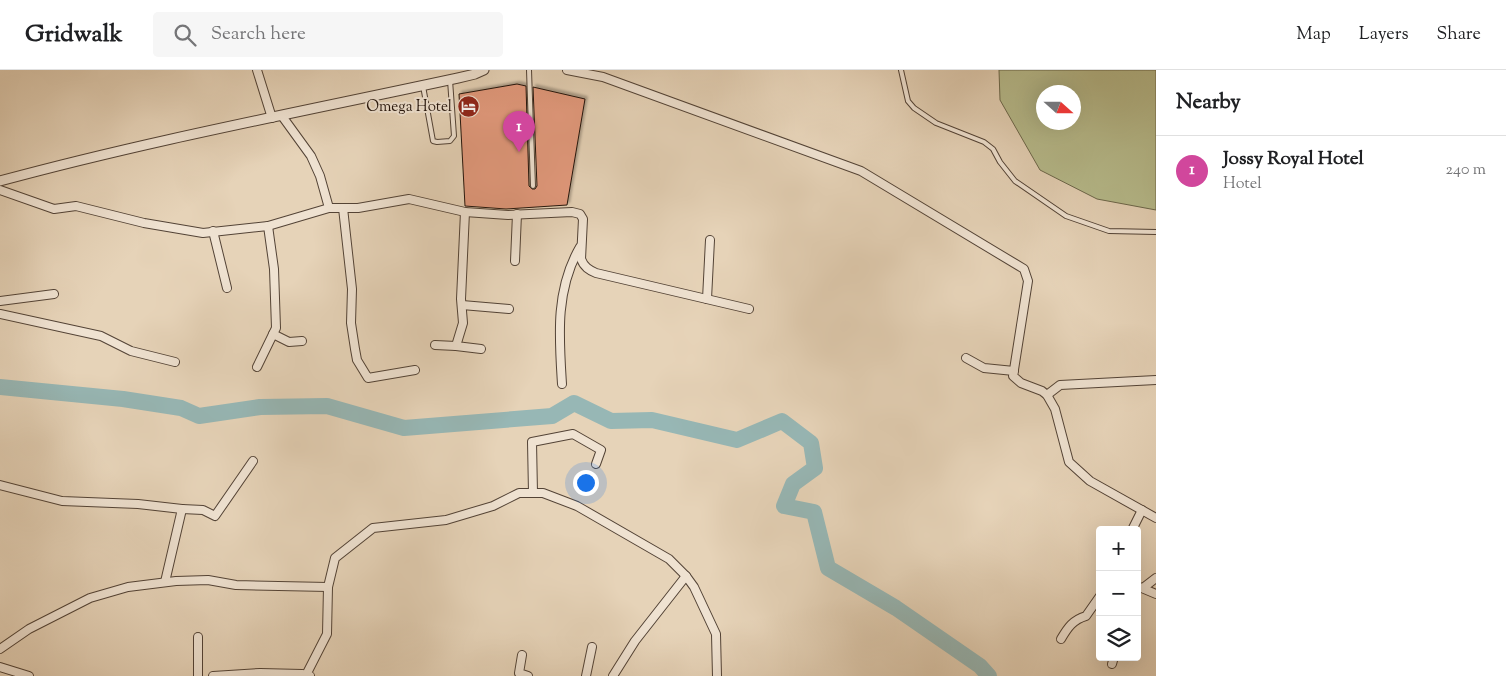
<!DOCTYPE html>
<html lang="en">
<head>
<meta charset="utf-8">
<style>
	body { margin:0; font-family:"Sorts Mill Goudy",serif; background:#f6f6f6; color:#202124 }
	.controls { position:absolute; right:15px; bottom:15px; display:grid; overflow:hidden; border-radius:5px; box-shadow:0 5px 20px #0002 }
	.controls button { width:45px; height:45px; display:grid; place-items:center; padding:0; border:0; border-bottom:1px solid #e0e0e0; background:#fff; color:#202124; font:25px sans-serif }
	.compass { position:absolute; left:1036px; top:15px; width:45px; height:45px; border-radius:50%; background:#fff; box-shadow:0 5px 20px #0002; rotate:111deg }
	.you { position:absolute; left:585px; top:412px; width:18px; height:18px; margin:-12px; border:4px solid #fff; border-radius:50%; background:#1a73e8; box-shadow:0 0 0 8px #1a73e833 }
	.badge { display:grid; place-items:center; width:32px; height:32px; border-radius:50%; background:#d93025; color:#fff; font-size:16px; font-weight:700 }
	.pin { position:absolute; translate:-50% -41px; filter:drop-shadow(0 1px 2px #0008) }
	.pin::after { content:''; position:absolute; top:26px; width:18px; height:15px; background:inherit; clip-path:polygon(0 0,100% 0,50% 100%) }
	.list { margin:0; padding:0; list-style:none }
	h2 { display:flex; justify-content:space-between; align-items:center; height:65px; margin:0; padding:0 20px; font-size:21px }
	h2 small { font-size:16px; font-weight:400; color:#757577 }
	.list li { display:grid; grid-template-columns:32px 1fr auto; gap:15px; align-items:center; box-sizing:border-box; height:70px; padding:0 20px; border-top:1px solid #e0e0e0 }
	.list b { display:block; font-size:19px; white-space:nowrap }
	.list p { margin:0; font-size:16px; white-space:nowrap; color:#757577 }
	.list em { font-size:16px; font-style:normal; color:#757577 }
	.icon { flex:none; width:28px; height:28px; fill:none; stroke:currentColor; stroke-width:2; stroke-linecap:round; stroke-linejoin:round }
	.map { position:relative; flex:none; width:1156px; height:606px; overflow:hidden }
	header { display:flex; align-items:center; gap:30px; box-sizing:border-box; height:70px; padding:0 25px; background:#fff; border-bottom:1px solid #e0e0e0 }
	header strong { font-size:24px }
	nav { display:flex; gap:28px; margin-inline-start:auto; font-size:18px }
	.search { width:350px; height:45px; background:#f6f6f6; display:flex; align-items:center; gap:12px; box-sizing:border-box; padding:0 18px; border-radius:5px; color:#757577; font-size:19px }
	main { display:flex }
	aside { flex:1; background:#fff }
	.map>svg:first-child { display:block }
	.green { fill:#b7bc8d; stroke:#6c684c; fill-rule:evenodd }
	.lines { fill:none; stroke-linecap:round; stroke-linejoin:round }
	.river { stroke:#97b7b5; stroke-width:16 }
	.building { fill:#e2997c; stroke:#22130b; filter:url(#shadow) }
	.service-casing { stroke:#534336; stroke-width:6 }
	.minor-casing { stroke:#534336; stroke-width:10 }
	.tertiary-casing { stroke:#534336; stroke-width:11 }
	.service { stroke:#efe2d1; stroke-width:4 }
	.minor { stroke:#efe2d1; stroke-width:8 }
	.tertiary { stroke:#efe2d1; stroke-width:9 }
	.labels { text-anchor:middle; stroke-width:4; stroke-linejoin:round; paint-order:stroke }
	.poi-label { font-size:15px; fill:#22130b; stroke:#efe2d1; text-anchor:end }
</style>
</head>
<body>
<header>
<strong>Gridwalk</strong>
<div class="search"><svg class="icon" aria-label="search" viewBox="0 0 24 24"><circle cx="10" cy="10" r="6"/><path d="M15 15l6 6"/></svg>Search here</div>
<nav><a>Map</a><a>Layers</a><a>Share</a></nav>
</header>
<main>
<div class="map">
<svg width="1156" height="606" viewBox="0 0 1156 606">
	<defs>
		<filter id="shadow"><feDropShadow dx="2.5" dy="-2.5" stdDeviation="1" flood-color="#0004"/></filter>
	</defs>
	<rect width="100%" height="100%" fill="#e6d3b8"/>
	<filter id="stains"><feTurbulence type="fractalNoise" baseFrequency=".004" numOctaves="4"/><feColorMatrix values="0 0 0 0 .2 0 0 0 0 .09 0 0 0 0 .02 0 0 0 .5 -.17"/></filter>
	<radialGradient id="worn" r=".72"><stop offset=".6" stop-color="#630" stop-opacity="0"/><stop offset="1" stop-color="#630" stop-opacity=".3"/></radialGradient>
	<path class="green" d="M999 0H1156V140L1097 129 1040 100 1000 30ZM1044 22H1074V52H1044Z"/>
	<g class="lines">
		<polyline class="river" points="0,317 123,329 181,338 199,346 260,337 327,336 404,358 552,346 574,333 611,351 652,350 737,370 782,351 811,373 815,398 793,414 784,436 814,442 828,498 896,538 980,596 989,606"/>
	</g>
	<polygon class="building" points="517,14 526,16 529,116 532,119 535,119 537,116 533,17 585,29 567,135 506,139 465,136 459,24"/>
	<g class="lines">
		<defs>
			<g id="service">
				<polyline points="529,0 533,116"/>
				<polyline points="901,0 908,31 914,38 936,53 984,72 993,79 1000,92 1015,111 1066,146 1109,161 1156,162"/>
				<polyline points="423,16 433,71 437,72 450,71 454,66 450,10"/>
			</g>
			<g id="minor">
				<polyline points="257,0 272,48"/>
				<polyline points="567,0 603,7 861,101 1024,199 1028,211 1013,306 1021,313 1042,321 1047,325 1055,339 1069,392 1090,411 1156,448"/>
				<polyline points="282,46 311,86 320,106 329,138"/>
				<path d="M0 120 54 139 76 136 144 153 203 163 268 156 329 138H358L409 129 465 142 508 145 572 142 580 144 583 149 581 189C584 197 589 200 596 203L749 239"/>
				<polyline points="343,138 352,219 351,253 355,279 357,290 368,308 415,300"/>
				<polyline points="465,142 461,229 463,253 456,276 481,279"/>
				<polyline points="213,161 227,218"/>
				<polyline points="515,191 517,144"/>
				<polyline points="707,229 710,170"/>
				<polyline points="0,231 54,224"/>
				<polyline points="462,235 509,239"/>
				<polyline points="0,244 101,266 131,281 175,292"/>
				<polyline points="273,264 289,272 302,271"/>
				<polyline points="435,275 456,276"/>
				<polyline points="966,288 984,298 1014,301"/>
				<polyline points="257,297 276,258 274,199 268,156"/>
				<path d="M562 314C559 267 555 220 580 177"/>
				<polyline points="1047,325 1060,315 1156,310"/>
				<polyline points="0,415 62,431 138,434 182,439 165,512"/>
				<polyline points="533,423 532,372 573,364 601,380 596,394"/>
				<polyline points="182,439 203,440 215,446 253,391"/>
				<polyline points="1132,460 1142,440"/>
				<polyline points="1137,516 1156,524"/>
				<polyline points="1143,518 1156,508"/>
				<polyline points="198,567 198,606"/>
				<path d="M1061 569C1068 557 1073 550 1086 546L1100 526"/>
				<polyline points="0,579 29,559 90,528 128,517 176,511 208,510 236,515 328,517"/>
				<polyline points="522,585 519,603 528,606"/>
				<polyline points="1112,594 1114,587"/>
				<polyline points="0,597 29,606"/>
				<polyline points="306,605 327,564 328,517 335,488 373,458 446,450 493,436 519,423 543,423 577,436 669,489 686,506 694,517 716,564 717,606"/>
				<polyline points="213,606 260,603 302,604 310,606"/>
				<polyline points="586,606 592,577"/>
				<polyline points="613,606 635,571 686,506"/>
			</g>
			<path id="tertiary" d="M0 111C151 70 305 41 458 8L475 4 484 0"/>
		</defs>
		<use href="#service" class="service-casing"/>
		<use href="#minor" class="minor-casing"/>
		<use href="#tertiary" class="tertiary-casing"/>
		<use href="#service" class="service"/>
		<use href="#minor" class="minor"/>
		<use href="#tertiary" class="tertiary"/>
	</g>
	<defs>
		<symbol id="hotel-disc" viewBox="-11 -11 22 22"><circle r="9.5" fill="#8f2418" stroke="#efe2d1"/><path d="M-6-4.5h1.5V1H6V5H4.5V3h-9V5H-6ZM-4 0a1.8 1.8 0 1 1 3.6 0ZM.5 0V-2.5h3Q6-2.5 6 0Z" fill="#fff"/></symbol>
	</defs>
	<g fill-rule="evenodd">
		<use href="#hotel-disc" x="456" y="24" width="25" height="25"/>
	</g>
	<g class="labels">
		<g class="poi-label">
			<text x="452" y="41">Omega Hotel</text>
		</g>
	</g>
	<rect width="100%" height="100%" filter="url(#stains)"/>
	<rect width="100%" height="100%" fill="url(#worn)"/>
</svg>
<div class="controls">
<button>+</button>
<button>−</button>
<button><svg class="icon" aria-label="layers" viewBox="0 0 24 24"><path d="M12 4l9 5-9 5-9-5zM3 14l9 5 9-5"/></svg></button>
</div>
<svg class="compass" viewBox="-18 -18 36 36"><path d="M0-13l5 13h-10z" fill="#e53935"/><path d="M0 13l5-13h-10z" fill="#757577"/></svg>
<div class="you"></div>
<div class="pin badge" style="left:519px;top:82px;background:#d1479c">1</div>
</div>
<aside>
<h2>Nearby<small></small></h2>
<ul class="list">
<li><span class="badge" style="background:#d1479c">1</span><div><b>Jossy Royal Hotel</b><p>Hotel</p></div><em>240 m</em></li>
</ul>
</aside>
</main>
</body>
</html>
